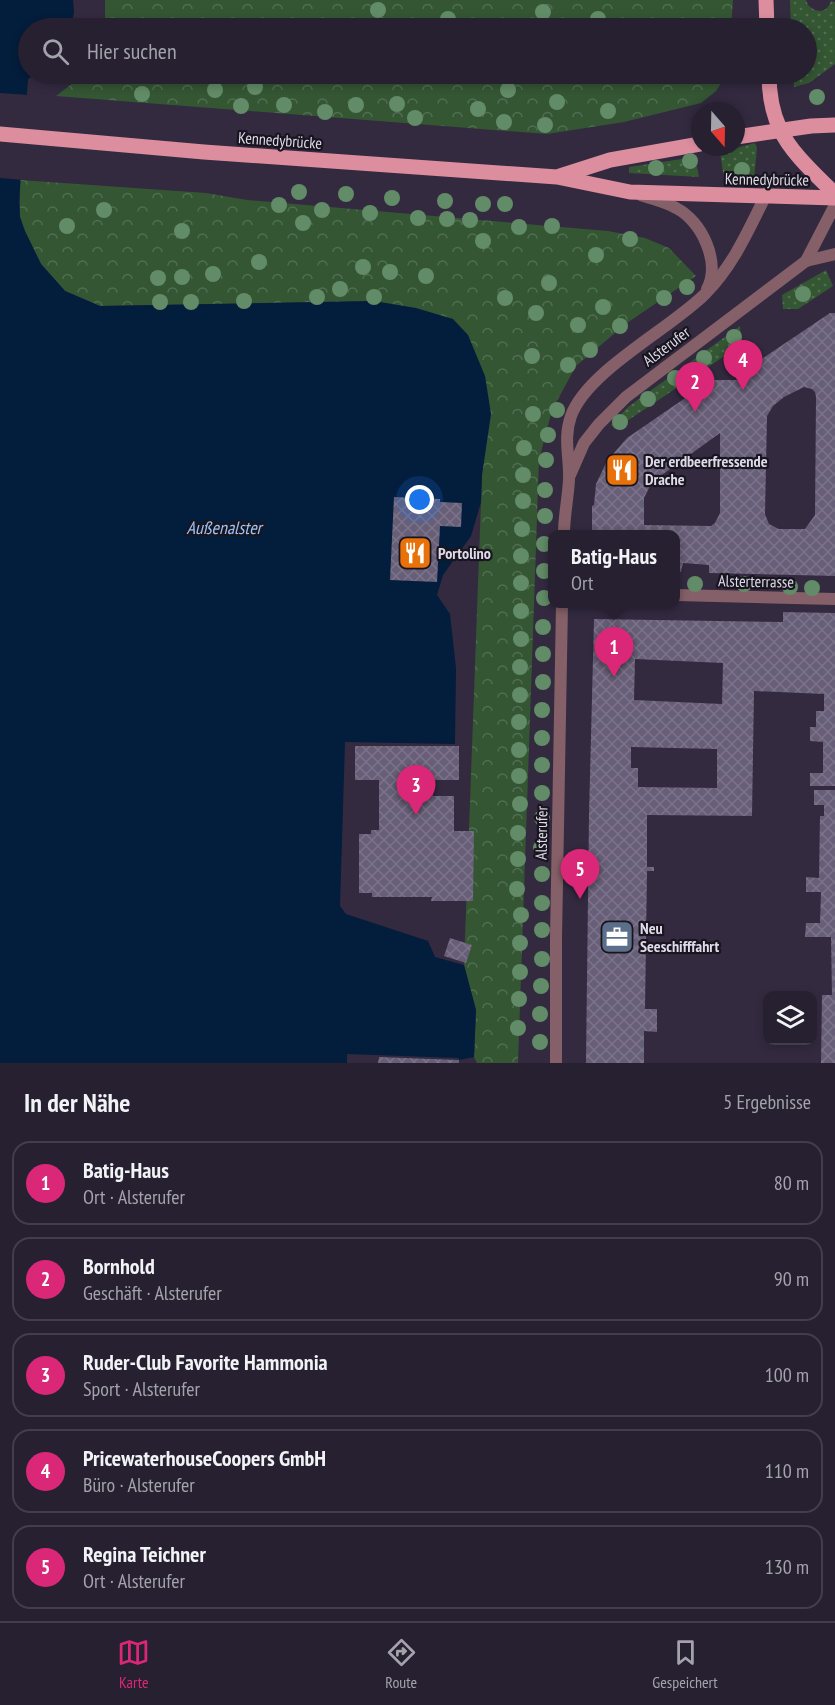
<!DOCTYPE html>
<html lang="de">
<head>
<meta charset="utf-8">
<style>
	body { margin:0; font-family:"PT Sans Narrow",sans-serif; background:#2e2838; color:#f1f3f6 }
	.controls { position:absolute; right:18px; bottom:18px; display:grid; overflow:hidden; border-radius:12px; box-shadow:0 3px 9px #0003 }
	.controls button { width:54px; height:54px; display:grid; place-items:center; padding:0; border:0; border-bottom:2px solid #423e4c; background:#262030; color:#f1f3f6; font:30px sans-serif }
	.compass { position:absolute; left:691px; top:102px; width:54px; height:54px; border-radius:50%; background:#262030; box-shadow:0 3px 9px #0003; rotate:160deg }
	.you { position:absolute; left:420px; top:500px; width:21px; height:21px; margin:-15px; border:4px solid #fff; border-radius:50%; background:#1a73e8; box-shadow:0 0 0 9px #1a73e833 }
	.badge { display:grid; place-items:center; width:39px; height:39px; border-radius:50%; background:#db2777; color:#fff; font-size:20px; font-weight:700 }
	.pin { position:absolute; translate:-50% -50px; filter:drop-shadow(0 2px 3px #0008) }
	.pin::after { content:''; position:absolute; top:32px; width:21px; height:18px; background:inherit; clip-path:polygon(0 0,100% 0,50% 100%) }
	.popup { position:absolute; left:548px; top:530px; width:132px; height:78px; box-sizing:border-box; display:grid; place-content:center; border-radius:12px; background:#262030; filter:drop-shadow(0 2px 4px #0005); font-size:20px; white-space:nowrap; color:#a4a3ab }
	.popup b { font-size:22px; color:#f1f3f6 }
	.popup::after { content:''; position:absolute; left:50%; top:100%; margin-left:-12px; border:12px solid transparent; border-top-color:#262030 }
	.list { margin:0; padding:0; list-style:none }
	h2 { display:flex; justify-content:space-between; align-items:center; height:78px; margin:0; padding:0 24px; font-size:26px }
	h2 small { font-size:20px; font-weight:400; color:#a4a3ab }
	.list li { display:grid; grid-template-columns:39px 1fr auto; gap:18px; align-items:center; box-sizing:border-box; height:84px; margin:0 12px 12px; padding:0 12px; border:2px solid #423e4c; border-radius:18px }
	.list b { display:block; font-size:22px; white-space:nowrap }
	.list p { margin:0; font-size:20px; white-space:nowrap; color:#a4a3ab }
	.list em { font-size:20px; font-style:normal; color:#a4a3ab }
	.icon { flex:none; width:33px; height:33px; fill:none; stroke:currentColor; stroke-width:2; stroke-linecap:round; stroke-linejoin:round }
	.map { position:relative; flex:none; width:835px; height:1063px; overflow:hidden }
	.search { position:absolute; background:#262030; box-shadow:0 3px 9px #0003; left:18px; right:18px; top:18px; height:66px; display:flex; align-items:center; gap:15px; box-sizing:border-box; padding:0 21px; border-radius:33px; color:#a4a3ab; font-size:22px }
	.sheet { height:558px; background:#262030 }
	nav { display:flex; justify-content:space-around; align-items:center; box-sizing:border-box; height:84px; border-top:2px solid #423e4c; background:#262030; font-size:16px; color:#a4a3ab }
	nav a { display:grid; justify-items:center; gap:3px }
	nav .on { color:#db2777 }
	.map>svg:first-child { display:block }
	.grass { fill:url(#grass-dots) }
	.park { fill:url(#park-crowns) }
	.water { fill:#031d3c }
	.pier { fill:#332a40 }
	.building { fill:url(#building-cross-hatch); fill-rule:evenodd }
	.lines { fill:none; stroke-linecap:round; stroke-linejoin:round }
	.street { stroke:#866068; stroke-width:12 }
	.primary { stroke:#dc8e9f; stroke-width:15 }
	.tree { fill:#628c67 }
	.labels { text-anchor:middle; stroke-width:4.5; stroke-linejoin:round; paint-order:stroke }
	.street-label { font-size:16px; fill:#dfdae9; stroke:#19151f }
	.poi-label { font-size:16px; font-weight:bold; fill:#dfdae9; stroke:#19151f; text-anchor:start }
	.water-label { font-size:18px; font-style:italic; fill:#99c3f7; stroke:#19151f }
</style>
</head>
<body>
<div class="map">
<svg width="835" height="1063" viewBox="0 0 835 1063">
	<defs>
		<pattern id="grass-dots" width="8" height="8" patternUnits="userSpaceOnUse" patternTransform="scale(1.5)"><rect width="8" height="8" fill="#345633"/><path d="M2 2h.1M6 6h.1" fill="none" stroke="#516e51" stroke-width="1.8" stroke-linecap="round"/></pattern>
		<pattern id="park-crowns" width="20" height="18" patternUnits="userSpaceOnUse" patternTransform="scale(1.5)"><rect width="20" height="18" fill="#345633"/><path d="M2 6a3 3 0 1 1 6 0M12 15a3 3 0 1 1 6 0" fill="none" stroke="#516e51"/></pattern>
		<pattern id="building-cross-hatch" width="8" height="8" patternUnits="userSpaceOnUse" patternTransform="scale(1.5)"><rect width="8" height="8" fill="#675e77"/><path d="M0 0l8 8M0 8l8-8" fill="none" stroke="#7c748a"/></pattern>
	</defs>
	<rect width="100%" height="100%" fill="#332a40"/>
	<g class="grass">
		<path d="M790 0H806L808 5C817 14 827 13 831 1L835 2V64L809 83 794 87 793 74H806V28H791Z"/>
		<polygon points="755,143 757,148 754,179 724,179 720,152"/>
		<polygon points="695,157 699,177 629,173 629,167"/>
		<polygon points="826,270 833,286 798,309 783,309 782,295"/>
		<polygon points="740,326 741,345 615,429 611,425 628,407"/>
	</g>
	<g class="park">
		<polygon points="105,0 733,0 731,28 103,28 105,22"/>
		<polygon points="82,74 727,74 716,91 701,103 624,122 547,134 56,96 78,79"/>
		<polygon points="20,180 206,193 247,200 608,231 645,238 669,248 696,276 627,323 576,366 552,410 539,460 518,1063 477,1063 474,1057 476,1010 464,965 482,475 374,301 100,306 65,291 41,264 25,232 20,217"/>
	</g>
	<polygon class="water" points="0,0 73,0 74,12 71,28 28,28 28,74 35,74 28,79 19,202 20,217 25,231 41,264 65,291 100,306 374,301 416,308 453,319 468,335 485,376 491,414 482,475 481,502 471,536 443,575 437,595 450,614 456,668 455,744 345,742 340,906 346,914 428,941 435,957 464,965 476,1010 474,1057 459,1060 379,1057 378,1063 0,1063"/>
	<g class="pier">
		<polygon points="0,93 29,95 23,180 0,178"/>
		<polygon points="347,1054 459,1058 459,1060 379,1057 378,1063 347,1063"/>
	</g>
	<g class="building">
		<path d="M830 313H835V576L709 573V565L683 563 681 572 676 571V534H592V506L594 505 596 484 607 461 627 438 707 383V380H739L738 375ZM804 387 812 389 815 392 816 397 815 515 805 529H779L769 524 765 514 767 416 773 406 784 397ZM720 433V513L715 523 711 526 644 525V498L652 482Z"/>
		<polygon points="394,497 440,499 440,502 462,503 461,527 440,526 437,582 390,580"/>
		<path d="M783 612 835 613V786H810V773H823V742L810 741V727H816V711H824V694L754 691 752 816 647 815V867H654V871H647L645 1009H657V1032L644 1031V1063H586L589 815 594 619 783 622ZM635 659 723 663 722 704 634 700ZM631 747 717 749V788L638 787V768H631Z"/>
		<polygon points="355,746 459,746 459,780 433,780 433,796 454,796 454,831 474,831 473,901 431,901 432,897 372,897 372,893 359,893 359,834 371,834 371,830 379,830 379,780 355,780"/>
		<polygon points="814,790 835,790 835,1063 821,1063 822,995 832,995 831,937 805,937 806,923 820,923 821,892 806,892 806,877 819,878 820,816 824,816 824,805 814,805"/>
		<polygon points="450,938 472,945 466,963 444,956"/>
		<polygon points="379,1057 459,1060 459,1063 378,1063"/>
	</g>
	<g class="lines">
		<g class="street">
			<path d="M641 195C652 199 666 202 676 208 702 221 721 263 707 289"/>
			<polyline points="806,261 835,254"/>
			<polyline points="570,475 584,443 599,424 626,397 806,261 835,205"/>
			<path d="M564 534C564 516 568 498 569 480 570 458 563 438 571 416 587 371 670 329 705 294 733 266 748 231 765 197"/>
			<polyline points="676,595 835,599"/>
			<polyline points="556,1063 556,938 562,604"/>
		</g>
		<g class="primary">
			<polyline points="766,0 767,28"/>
			<path d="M769 74C769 92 772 112 780 129 790 152 817 176 835 194"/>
			<polyline points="0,134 204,152 557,177 630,192 835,198"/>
			<polyline points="736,137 811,126 835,125"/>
			<polyline points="560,176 610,160 700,144"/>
		</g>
	</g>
	<g class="tree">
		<circle cx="378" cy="10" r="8"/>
		<circle cx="543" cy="12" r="8"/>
		<circle cx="448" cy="19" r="8"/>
		<circle cx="598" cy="19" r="8"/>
		<circle cx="255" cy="87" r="8"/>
		<circle cx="215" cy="90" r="8"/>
		<circle cx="508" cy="90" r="8"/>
		<circle cx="142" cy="94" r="8"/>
		<circle cx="817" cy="97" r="8"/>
		<circle cx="557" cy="102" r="8"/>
		<circle cx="397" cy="104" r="8"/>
		<circle cx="284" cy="105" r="8"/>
		<circle cx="356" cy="105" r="8"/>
		<circle cx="241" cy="106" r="8"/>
		<circle cx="478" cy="109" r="8"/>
		<circle cx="608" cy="111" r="8"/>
		<circle cx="325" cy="112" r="8"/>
		<circle cx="415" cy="118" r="8"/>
		<circle cx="504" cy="122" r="8"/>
		<circle cx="545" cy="125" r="8"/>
		<circle cx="690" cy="161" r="8"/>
		<circle cx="656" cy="168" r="8"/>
		<circle cx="742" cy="170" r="8"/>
		<circle cx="299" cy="192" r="8"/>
		<circle cx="346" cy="194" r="8"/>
		<circle cx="392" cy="198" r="8"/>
		<circle cx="445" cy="201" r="8"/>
		<circle cx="483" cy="204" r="8"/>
		<circle cx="505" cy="204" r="8"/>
		<circle cx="279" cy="205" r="8"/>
		<circle cx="104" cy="210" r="8"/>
		<circle cx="322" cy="210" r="8"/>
		<circle cx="370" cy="213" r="8"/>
		<circle cx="418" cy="218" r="8"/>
		<circle cx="447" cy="219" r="8"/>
		<circle cx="470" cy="220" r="8"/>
		<circle cx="303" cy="223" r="8"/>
		<circle cx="67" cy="226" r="8"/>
		<circle cx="552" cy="226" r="8"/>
		<circle cx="519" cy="227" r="8"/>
		<circle cx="182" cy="231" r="8"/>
		<circle cx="630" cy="239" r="8"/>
		<circle cx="483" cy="241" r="8"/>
		<circle cx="596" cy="255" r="8"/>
		<circle cx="259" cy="262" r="8"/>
		<circle cx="363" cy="267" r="8"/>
		<circle cx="390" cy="272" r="8"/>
		<circle cx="213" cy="274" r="8"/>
		<circle cx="426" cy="276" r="8"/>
		<circle cx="182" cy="277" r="8"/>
		<circle cx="158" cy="278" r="8"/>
		<circle cx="549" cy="283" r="8"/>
		<circle cx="687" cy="287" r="8"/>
		<circle cx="340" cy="289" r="8"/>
		<circle cx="803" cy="294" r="8"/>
		<circle cx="317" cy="297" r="8"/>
		<circle cx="374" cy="297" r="8"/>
		<circle cx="505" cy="298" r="8"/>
		<circle cx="664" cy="298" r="8"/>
		<circle cx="244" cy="301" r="8"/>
		<circle cx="160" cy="302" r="8"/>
		<circle cx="191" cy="302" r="8"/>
		<circle cx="603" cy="307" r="8"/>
		<circle cx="536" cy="313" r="8"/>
		<circle cx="578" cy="325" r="8"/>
		<circle cx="620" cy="326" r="8"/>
		<circle cx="734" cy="337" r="8"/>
		<circle cx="590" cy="350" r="8"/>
		<circle cx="532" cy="356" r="8"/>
		<circle cx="704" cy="358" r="8"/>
		<circle cx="568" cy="365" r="8"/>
		<circle cx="675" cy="378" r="8"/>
		<circle cx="648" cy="399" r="8"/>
		<circle cx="557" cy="410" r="8"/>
		<circle cx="533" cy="414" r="8"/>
		<circle cx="620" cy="422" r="8"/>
		<circle cx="548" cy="435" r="8"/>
		<circle cx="524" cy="448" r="8"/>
		<circle cx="546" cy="460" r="8"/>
		<circle cx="523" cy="475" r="8"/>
		<circle cx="545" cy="490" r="8"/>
		<circle cx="523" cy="501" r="8"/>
		<circle cx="545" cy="516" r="8"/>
		<circle cx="522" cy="529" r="8"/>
		<circle cx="544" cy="544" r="8"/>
		<circle cx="521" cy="556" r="8"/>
		<circle cx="544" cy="571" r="8"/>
		<circle cx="521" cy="583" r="8"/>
		<circle cx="695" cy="584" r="8"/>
		<circle cx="744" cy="584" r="8"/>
		<circle cx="790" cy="587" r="8"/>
		<circle cx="812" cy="588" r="8"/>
		<circle cx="544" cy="598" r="8"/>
		<circle cx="521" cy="611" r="8"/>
		<circle cx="543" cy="627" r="8"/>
		<circle cx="521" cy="639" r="8"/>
		<circle cx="543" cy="654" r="8"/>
		<circle cx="520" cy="667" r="8"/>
		<circle cx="543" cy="682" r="8"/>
		<circle cx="520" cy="695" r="8"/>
		<circle cx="542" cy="710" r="8"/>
		<circle cx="519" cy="722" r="8"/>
		<circle cx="542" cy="738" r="8"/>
		<circle cx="519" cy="750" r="8"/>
		<circle cx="542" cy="765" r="8"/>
		<circle cx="519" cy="776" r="8"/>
		<circle cx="542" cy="793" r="8"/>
		<circle cx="520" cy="804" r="8"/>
		<circle cx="542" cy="818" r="8"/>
		<circle cx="518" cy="833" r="8"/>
		<circle cx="541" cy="848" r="8"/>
		<circle cx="518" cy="859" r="8"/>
		<circle cx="542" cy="874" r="8"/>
		<circle cx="517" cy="889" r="8"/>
		<circle cx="542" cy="903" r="8"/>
		<circle cx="521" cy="915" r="8"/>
		<circle cx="542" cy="930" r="8"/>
		<circle cx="520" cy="943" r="8"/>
		<circle cx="542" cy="959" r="8"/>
		<circle cx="520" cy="972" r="8"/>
		<circle cx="541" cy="986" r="8"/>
		<circle cx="519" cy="999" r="8"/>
		<circle cx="540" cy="1014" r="8"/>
		<circle cx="518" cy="1028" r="8"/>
		<circle cx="540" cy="1042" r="8"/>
	</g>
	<defs>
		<symbol id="restaurant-square" viewBox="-11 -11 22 22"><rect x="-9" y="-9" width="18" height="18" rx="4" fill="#e8710a" stroke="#19151f"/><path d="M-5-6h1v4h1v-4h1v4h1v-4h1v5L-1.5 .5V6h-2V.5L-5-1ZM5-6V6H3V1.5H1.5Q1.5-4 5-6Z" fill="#fff"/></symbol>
		<symbol id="office-square" viewBox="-11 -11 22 22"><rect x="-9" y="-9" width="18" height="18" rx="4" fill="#5c6f8a" stroke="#19151f"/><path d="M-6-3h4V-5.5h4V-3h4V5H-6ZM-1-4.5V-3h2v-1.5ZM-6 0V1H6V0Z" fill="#fff"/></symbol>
	</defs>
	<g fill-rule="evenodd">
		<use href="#restaurant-square" x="603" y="451" width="38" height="38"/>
		<use href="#restaurant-square" x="396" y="534" width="38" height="38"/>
		<use href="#office-square" x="598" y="918" width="38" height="38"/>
	</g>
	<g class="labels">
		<g class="street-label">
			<text transform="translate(280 140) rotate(4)" y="6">Kennedybrücke</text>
			<text transform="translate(767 179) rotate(1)" y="6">Kennedybrücke</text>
			<text transform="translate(666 346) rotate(-37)" y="6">Alsterufer</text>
			<text transform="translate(756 581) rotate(1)" y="6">Alsterterrasse</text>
			<text transform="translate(541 833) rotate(-89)" y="6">Alsterufer</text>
		</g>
		<g class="poi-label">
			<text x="645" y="467">Der erdbeerfressende<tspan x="645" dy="18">Drache</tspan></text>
			<text x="438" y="559">Portolino</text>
			<text x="640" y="934">Neu<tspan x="640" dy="18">Seeschifffahrt</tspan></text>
		</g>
		<g class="water-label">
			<text x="224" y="534">Außenalster</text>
		</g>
	</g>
</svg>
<div class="controls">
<button><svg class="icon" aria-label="layers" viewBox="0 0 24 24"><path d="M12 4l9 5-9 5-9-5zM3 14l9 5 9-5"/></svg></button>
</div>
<svg class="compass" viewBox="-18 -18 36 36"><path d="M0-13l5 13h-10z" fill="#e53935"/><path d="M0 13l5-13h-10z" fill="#a4a3ab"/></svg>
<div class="you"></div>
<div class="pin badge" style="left:614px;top:677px">1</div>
<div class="popup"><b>Batig-Haus</b>Ort</div>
<div class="pin badge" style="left:695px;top:412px">2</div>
<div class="pin badge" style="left:416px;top:815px">3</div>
<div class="pin badge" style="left:743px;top:390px">4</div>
<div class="pin badge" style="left:580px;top:899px">5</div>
<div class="search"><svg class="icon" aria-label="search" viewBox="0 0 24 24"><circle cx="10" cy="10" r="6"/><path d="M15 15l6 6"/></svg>Hier suchen</div>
</div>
<section class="sheet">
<h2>In der Nähe<small>5 Ergebnisse</small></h2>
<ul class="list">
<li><span class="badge">1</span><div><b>Batig-Haus</b><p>Ort · Alsterufer</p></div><em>80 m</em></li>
<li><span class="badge">2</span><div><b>Bornhold</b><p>Geschäft · Alsterufer</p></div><em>90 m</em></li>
<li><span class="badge">3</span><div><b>Ruder-Club Favorite Hammonia</b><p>Sport · Alsterufer</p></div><em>100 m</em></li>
<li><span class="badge">4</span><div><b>PricewaterhouseCoopers GmbH</b><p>Büro · Alsterufer</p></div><em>110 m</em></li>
<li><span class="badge">5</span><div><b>Regina Teichner</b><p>Ort · Alsterufer</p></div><em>130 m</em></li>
</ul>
</section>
<nav>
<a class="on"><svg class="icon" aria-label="map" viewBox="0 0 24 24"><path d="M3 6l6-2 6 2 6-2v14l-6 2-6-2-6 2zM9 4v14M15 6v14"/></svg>Karte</a>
<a><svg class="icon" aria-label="directions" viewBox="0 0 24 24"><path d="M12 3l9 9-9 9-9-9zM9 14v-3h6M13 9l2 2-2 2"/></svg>Route</a>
<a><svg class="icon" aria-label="saved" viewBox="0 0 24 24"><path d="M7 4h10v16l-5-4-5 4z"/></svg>Gespeichert</a>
</nav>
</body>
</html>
